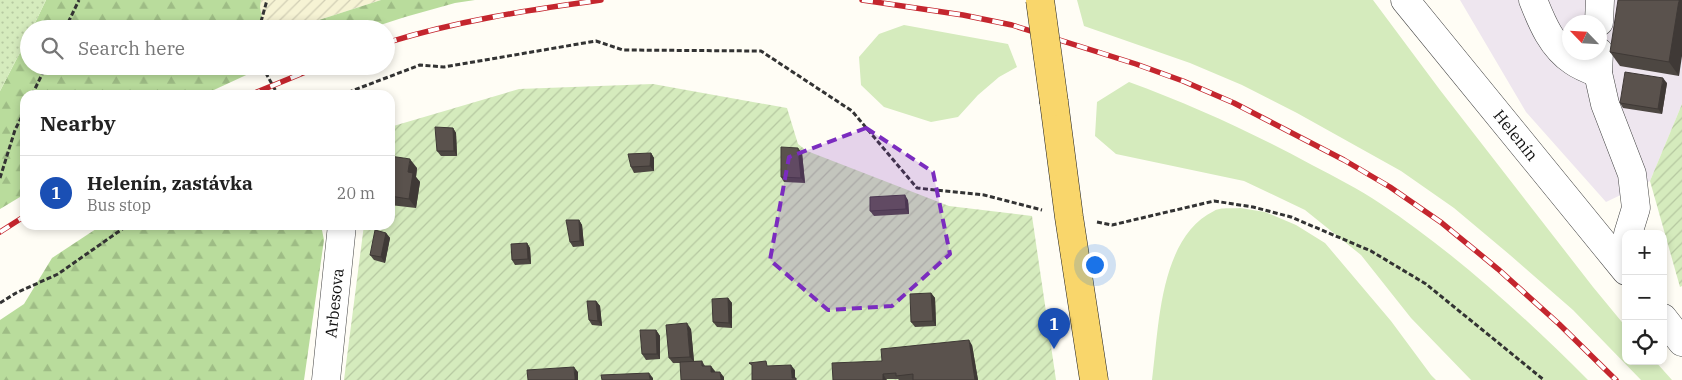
<!DOCTYPE html>
<html lang="en">
<head>
<meta charset="utf-8">
<style>
	body { margin:0; font-family:"IBM Plex Serif",serif; background:#f2f2f2; color:#222 }
	.controls { position:absolute; right:15px; bottom:15px; display:grid; overflow:hidden; border-radius:10px; box-shadow:0 2px 8px #0003 }
	.controls button { width:45px; height:45px; display:grid; place-items:center; padding:0; border:0; border-bottom:1px solid #e0e0e0; background:#fff; color:#222; font:25px sans-serif }
	.compass { position:absolute; left:1562px; top:15px; width:45px; height:45px; border-radius:50%; background:#fff; box-shadow:0 2px 8px #0003; rotate:295deg }
	.you { position:absolute; left:1094px; top:264px; width:18px; height:18px; margin:-12px; border:4px solid #fff; border-radius:50%; background:#1a73e8; box-shadow:0 0 0 8px #1a73e833 }
	.badge { display:grid; place-items:center; width:32px; height:32px; border-radius:50%; background:#c4262e; color:#fff; font-size:16px; font-weight:700 }
	.pin { position:absolute; translate:-50% -41px; filter:drop-shadow(0 1px 2px #0008) }
	.pin::after { content:''; position:absolute; top:26px; width:18px; height:15px; background:inherit; clip-path:polygon(0 0,100% 0,50% 100%) }
	.list { margin:0; padding:0; list-style:none }
	h2 { display:flex; justify-content:space-between; align-items:center; height:65px; margin:0; padding:0 20px; font-size:21px }
	h2 small { font-size:16px; font-weight:400; color:#767676 }
	.list li { display:grid; grid-template-columns:32px 1fr auto; gap:15px; align-items:center; box-sizing:border-box; height:75px; padding:0 20px; border-top:1px solid #e0e0e0 }
	.list b { display:block; font-size:19px; white-space:nowrap }
	.list p { margin:0; font-size:16px; white-space:nowrap; color:#767676 }
	.list em { font-size:16px; font-style:normal; color:#767676 }
	.icon { flex:none; width:28px; height:28px; fill:none; stroke:currentColor; stroke-width:2; stroke-linecap:round; stroke-linejoin:round }
	.map { position:relative; flex:none; width:1682px; height:380px; overflow:hidden }
	.search { position:absolute; background:#fff; box-shadow:0 2px 8px #0003; left:20px; top:20px; width:375px; height:55px; display:flex; align-items:center; gap:12px; box-sizing:border-box; padding:0 18px; border-radius:28px; color:#767676; font-size:19px }
	.panel { position:absolute; background:#fff; box-shadow:0 2px 8px #0003; left:20px; top:90px; width:375px; height:140px; border-radius:15px }
	.map>svg:first-child { display:block }
	.industrial { fill:#eee6ef; fill-rule:evenodd }
	.farmland { fill:url(#farmland-furrows) }
	.grass { fill:#d5ebbd }
	.forest { fill:url(#forest-firs) }
	.park { fill:url(#park-dots) }
	.garden { fill:url(#garden-furrows) }
	.lines { fill:none; stroke-linecap:round; stroke-linejoin:round }
	.minor-casing { stroke:#444; stroke-width:29 }
	.major-casing { stroke:#222; stroke-width:29 }
	.path { stroke:#333; stroke-width:3; stroke-dasharray:5 2.5; stroke-linecap:butt }
	.minor { stroke:#fff; stroke-width:28 }
	.major { stroke:#f9d66b; stroke-width:28 }
	.rail-casing { stroke:#c4262e; stroke-width:5.5 }
	.rail { stroke:#fff; stroke-width:4; stroke-dasharray:11; stroke-linecap:butt }
	.major-bridge-casing { stroke:#222; stroke-width:29; stroke-linecap:butt }
	.major-bridge { stroke:#f9d66b; stroke-width:28 }
	.wall { fill:#4d4742 }
	.shaded-wall { fill:#3f3936 }
	.building { fill:#5a524d; stroke:#3f3936 }
	.marked { fill:#7b2cbf; fill-opacity:0.2; stroke:#7b2cbf; stroke-width:4; stroke-dasharray:10 6; stroke-linejoin:round }
	.labels { text-anchor:middle; stroke-width:5; stroke-linejoin:round; paint-order:stroke }
	.street-label { font-size:16px; fill:#111; stroke:#fff }
</style>
</head>
<body>
<div class="map">
<svg width="1682" height="380" viewBox="0 0 1682 380">
	<defs>
		<pattern id="farmland-furrows" width="10" height="10" patternUnits="userSpaceOnUse" patternTransform="scale(1.25)"><rect width="10" height="10" fill="#f6f3d4"/><path d="M-1 1l2-2M0 10L10 0M9 11l2-2" fill="none" stroke="#d2cfb5"/></pattern>
		<pattern id="forest-firs" width="22" height="20" patternUnits="userSpaceOnUse" patternTransform="scale(1.25)"><rect width="22" height="20" fill="#b9dc9c"/><path d="M5 1l3.5 6h-7zM16 11l3.5 6h-7z" fill="#9ebc85"/></pattern>
		<pattern id="park-dots" width="8" height="8" patternUnits="userSpaceOnUse" patternTransform="scale(1.25)"><rect width="8" height="8" fill="#d5ebbd"/><path d="M2 2h.1M6 6h.1" fill="none" stroke="#b6c8a1" stroke-width="1.8" stroke-linecap="round"/></pattern>
		<pattern id="garden-furrows" width="10" height="10" patternUnits="userSpaceOnUse" patternTransform="scale(1.25)"><rect width="10" height="10" fill="#d5ebbd"/><path d="M-1 1l2-2M0 10L10 0M9 11l2-2" fill="none" stroke="#b6c8a1"/></pattern>
	</defs>
	<rect width="100%" height="100%" fill="#fffdf5"/>
	<path class="industrial" d="M1460 0H1682V104L1650 181 1606 202 1526 112ZM1570 22H1600V52H1570Z"/>
	<polygon class="farmland" points="261,0 381,0 291,29 264,29 260,7"/>
	<g class="grass">
		<polygon points="1077,0 1373,0 1440,90 1593,287 1626,327 1626,361 1655,361 1672,380 1641,380 1573,310 1510,255 1454,208 1401,171 1297,113 1242,85 1190,63 1084,26"/>
		<polygon points="904,25 1008,44 1017,67 999,77 978,95 958,117 931,122 884,107 861,85 859,57 879,34"/>
		<path d="M1129 82C1192 105 1253 133 1312 165 1335 177 1359 189 1381 204 1456 254 1524 316 1588 380H1471L1411 318 1361 255 1305 210 1244 181 1116 154 1095 136 1097 102Z"/>
		<path d="M1240 208 1265 212 1296 225 1325 243 1391 321 1431 375 1436 380H1152C1159 328 1159 238 1214 211 1220 207 1232 209 1240 208Z"/>
	</g>
	<g class="forest">
		<polygon points="46,0 261,0 260,7 264,29 32,29"/>
		<polygon points="381,0 475,0 455,3 405,17 368,29 291,29"/>
		<polygon points="29,35 29,66 266,66 203,95 25,95 25,194 0,209 0,91"/>
		<polygon points="102,225 321,225 324,240 304,380 0,380 0,320 24,304 52,258"/>
	</g>
	<polygon class="park" points="0,0 46,0 32,29 29,29 29,35 0,91"/>
	<g class="garden">
		<polygon points="653,84 787,108 798,144 807,151 949,206 1032,216 1056,380 344,380 364,225 390,225 390,127 519,89"/>
		<polygon points="1682,104 1682,286 1680,287 1650,181"/>
	</g>
	<g class="lines">
		<defs>
			<g id="minor">
				<polyline points="1405,0 1626,271"/>
				<path d="M1533 0C1542 23 1552 47 1573 61 1580 66 1590 70 1598 73"/>
				<polyline points="1599,22 1600,0"/>
				<polyline points="1599,52 1598,73 1605,104 1632,174 1636,208 1628,234"/>
				<polyline points="1663,318 1682,342"/>
				<polyline points="326,380 342,225"/>
			</g>
			<polyline id="major" points="1054,102 1069,217 1094,380"/>
		</defs>
		<use href="#minor" class="minor-casing"/>
		<use href="#major" class="major-casing"/>
		<g class="path">
			<polyline points="65,29 79,0"/>
			<polyline points="259,29 267,0"/>
			<polyline points="262,66 278,95"/>
			<polyline points="32,95 46,66"/>
			<polyline points="341,95 420,65 444,67 596,41 623,50 761,51 852,111 917,188 984,195 1042,210"/>
			<polyline points="0,178 15,130 25,110"/>
			<polyline points="1097,222 1112,225 1214,201 1253,207 1291,217 1371,251 1426,284 1544,380"/>
			<polyline points="0,303 16,293 58,274 128,225"/>
		</g>
		<use href="#minor" class="minor"/>
		<use href="#major" class="major"/>
		<defs>
			<g id="rail">
				<polyline points="862,0 963,15 1012,25 1136,64 1183,81 1234,103 1344,160 1390,187 1442,223 1498,269 1559,324 1616,380"/>
				<path d="M386 43C456 21 528 10 601 0"/>
				<polyline points="250,95 320,66"/>
				<polyline points="0,232 25,216"/>
			</g>
		</defs>
		<use href="#rail" class="rail-casing"/>
		<use href="#rail" class="rail"/>
		<defs>
			<polyline id="major-bridge" points="1040,0 1054,102"/>
		</defs>
		<use href="#major-bridge" class="major-bridge-casing"/>
		<use href="#major-bridge" class="major-bridge"/>
	</g>
	<g class="wall">
		<polygon points="1682,0 1679,76 1620,66 1610,52"/>
		<polygon points="1667,83 1662,114 1623,108 1620,103"/>
		<polygon points="453,128 456,133 457,156 441,156 437,151"/>
		<polygon points="651,153 654,158 654,171 634,173 631,167"/>
		<polygon points="802,153 805,183 784,182 781,177"/>
		<polygon points="390,156 417,168 416,177 420,182 416,208 390,205"/>
		<polygon points="908,200 909,214 874,216 870,211"/>
		<polygon points="579,220 582,225 584,246 573,247 570,242"/>
		<polygon points="386,233 390,238 385,263 374,260 370,255"/>
		<polygon points="527,243 530,248 531,264 515,265 512,260"/>
		<polygon points="931,293 935,298 936,326 915,327 911,322"/>
		<polygon points="728,298 732,303 732,328 717,327 713,322"/>
		<polygon points="596,301 600,306 602,326 592,325 589,320"/>
		<polygon points="691,329 694,361 702,361 705,366 724,377 680,363 673,363 669,358"/>
		<polygon points="656,330 660,336 660,359 646,360 642,354"/>
		<polygon points="972,345 978,380 899,380 898,379 886,379 887,380 833,380 882,361"/>
	</g>
	<g class="shaded-wall">
		<polygon points="1679,0 1682,0 1682,56 1679,76 1669,62"/>
		<polygon points="1663,78 1667,83 1662,114 1658,109"/>
		<polygon points="453,128 456,133 457,156 454,151"/>
		<polygon points="798,148 802,153 805,183 801,178"/>
		<polygon points="651,153 654,158 654,171 650,166"/>
		<polygon points="410,159 417,168 416,177 420,182 416,208 409,199 408,172"/>
		<polygon points="905,195 908,200 909,214 906,209"/>
		<polygon points="579,220 582,225 584,246 580,241"/>
		<polygon points="386,233 390,238 385,263 381,257"/>
		<polygon points="527,243 530,248 531,264 528,259"/>
		<polygon points="931,293 935,298 936,326 933,321"/>
		<polygon points="728,298 732,303 732,328 729,323"/>
		<polygon points="596,301 600,306 602,326 598,321"/>
		<polygon points="687,323 691,329 694,362 690,357"/>
		<polygon points="656,330 660,336 660,359 657,354"/>
		<polygon points="969,340 972,345 978,380 975,380"/>
		<polygon points="791,365 795,370 795,380 792,378"/>
		<polygon points="711,366 715,371 715,377 711,372"/>
		<polygon points="574,367 578,372 578,380 575,380"/>
		<polygon points="720,372 724,377 724,380 721,380"/>
		<polygon points="649,373 653,378 653,380 650,380"/>
		<polygon points="883,374 886,379 887,380 883,380"/>
	</g>
	<g class="building">
		<polygon points="1618,0 1679,0 1669,62 1610,52"/>
		<polygon points="1625,72 1663,78 1658,109 1620,103"/>
		<polygon points="435,127 453,128 454,151 437,151"/>
		<polygon points="781,147 798,148 801,178 781,177"/>
		<polygon points="651,153 650,166 631,167 628,154"/>
		<polygon points="390,156 410,159 408,172 413,173 409,199 390,196"/>
		<polygon points="905,195 906,209 870,211 870,197"/>
		<polygon points="566,220 579,220 580,241 570,242"/>
		<polygon points="375,230 386,233 381,257 370,255"/>
		<polygon points="527,243 528,259 512,260 511,244"/>
		<polygon points="931,293 933,321 911,322 910,294"/>
		<polygon points="728,298 729,323 713,322 712,299"/>
		<polygon points="587,301 596,301 598,321 589,320"/>
		<polygon points="687,323 690,357 669,358 666,325"/>
		<polygon points="640,330 656,330 657,354 642,354"/>
		<polygon points="969,340 975,380 913,380 913,374 896,376 896,373 883,374 883,380 833,380 832,363 882,361 881,349"/>
		<polygon points="702,361 702,366 711,366 711,372 720,372 721,380 681,380 680,362"/>
		<polygon points="766,361 767,366 791,365 792,378 796,378 796,380 752,380 752,365 749,363"/>
		<polygon points="574,367 575,380 528,380 527,370"/>
		<polygon points="649,373 650,380 602,380 601,375"/>
	</g>
	<path class="marked" d="M866 128 933 172 950 254 892 306 828 310 770 260 789 157Z"/>
	<g class="labels">
		<g class="street-label">
			<text transform="translate(1516 135) rotate(51)" y="6">Helenín</text>
			<text transform="translate(334 303) rotate(-84)" y="6">Arbesova</text>
		</g>
	</g>
</svg>
<div class="controls">
<button>+</button>
<button>−</button>
<button><svg class="icon" aria-label="locate" viewBox="0 0 24 24"><circle cx="12" cy="12" r="6"/><path d="M12 2v4M12 18v4M2 12h4M18 12h4"/></svg></button>
</div>
<svg class="compass" viewBox="-18 -18 36 36"><path d="M0-13l5 13h-10z" fill="#e53935"/><path d="M0 13l5-13h-10z" fill="#767676"/></svg>
<div class="you"></div>
<div class="pin badge" style="left:1054px;top:349px;background:#1a4fb4">1</div>
<div class="search"><svg class="icon" aria-label="search" viewBox="0 0 24 24"><circle cx="10" cy="10" r="6"/><path d="M15 15l6 6"/></svg>Search here</div>
<section class="panel">
<h2>Nearby<small></small></h2>
<ul class="list">
<li><span class="badge" style="background:#1a4fb4">1</span><div><b>Helenín, zastávka</b><p>Bus stop</p></div><em>20 m</em></li>
</ul>
</section>
</div>
</body>
</html>
